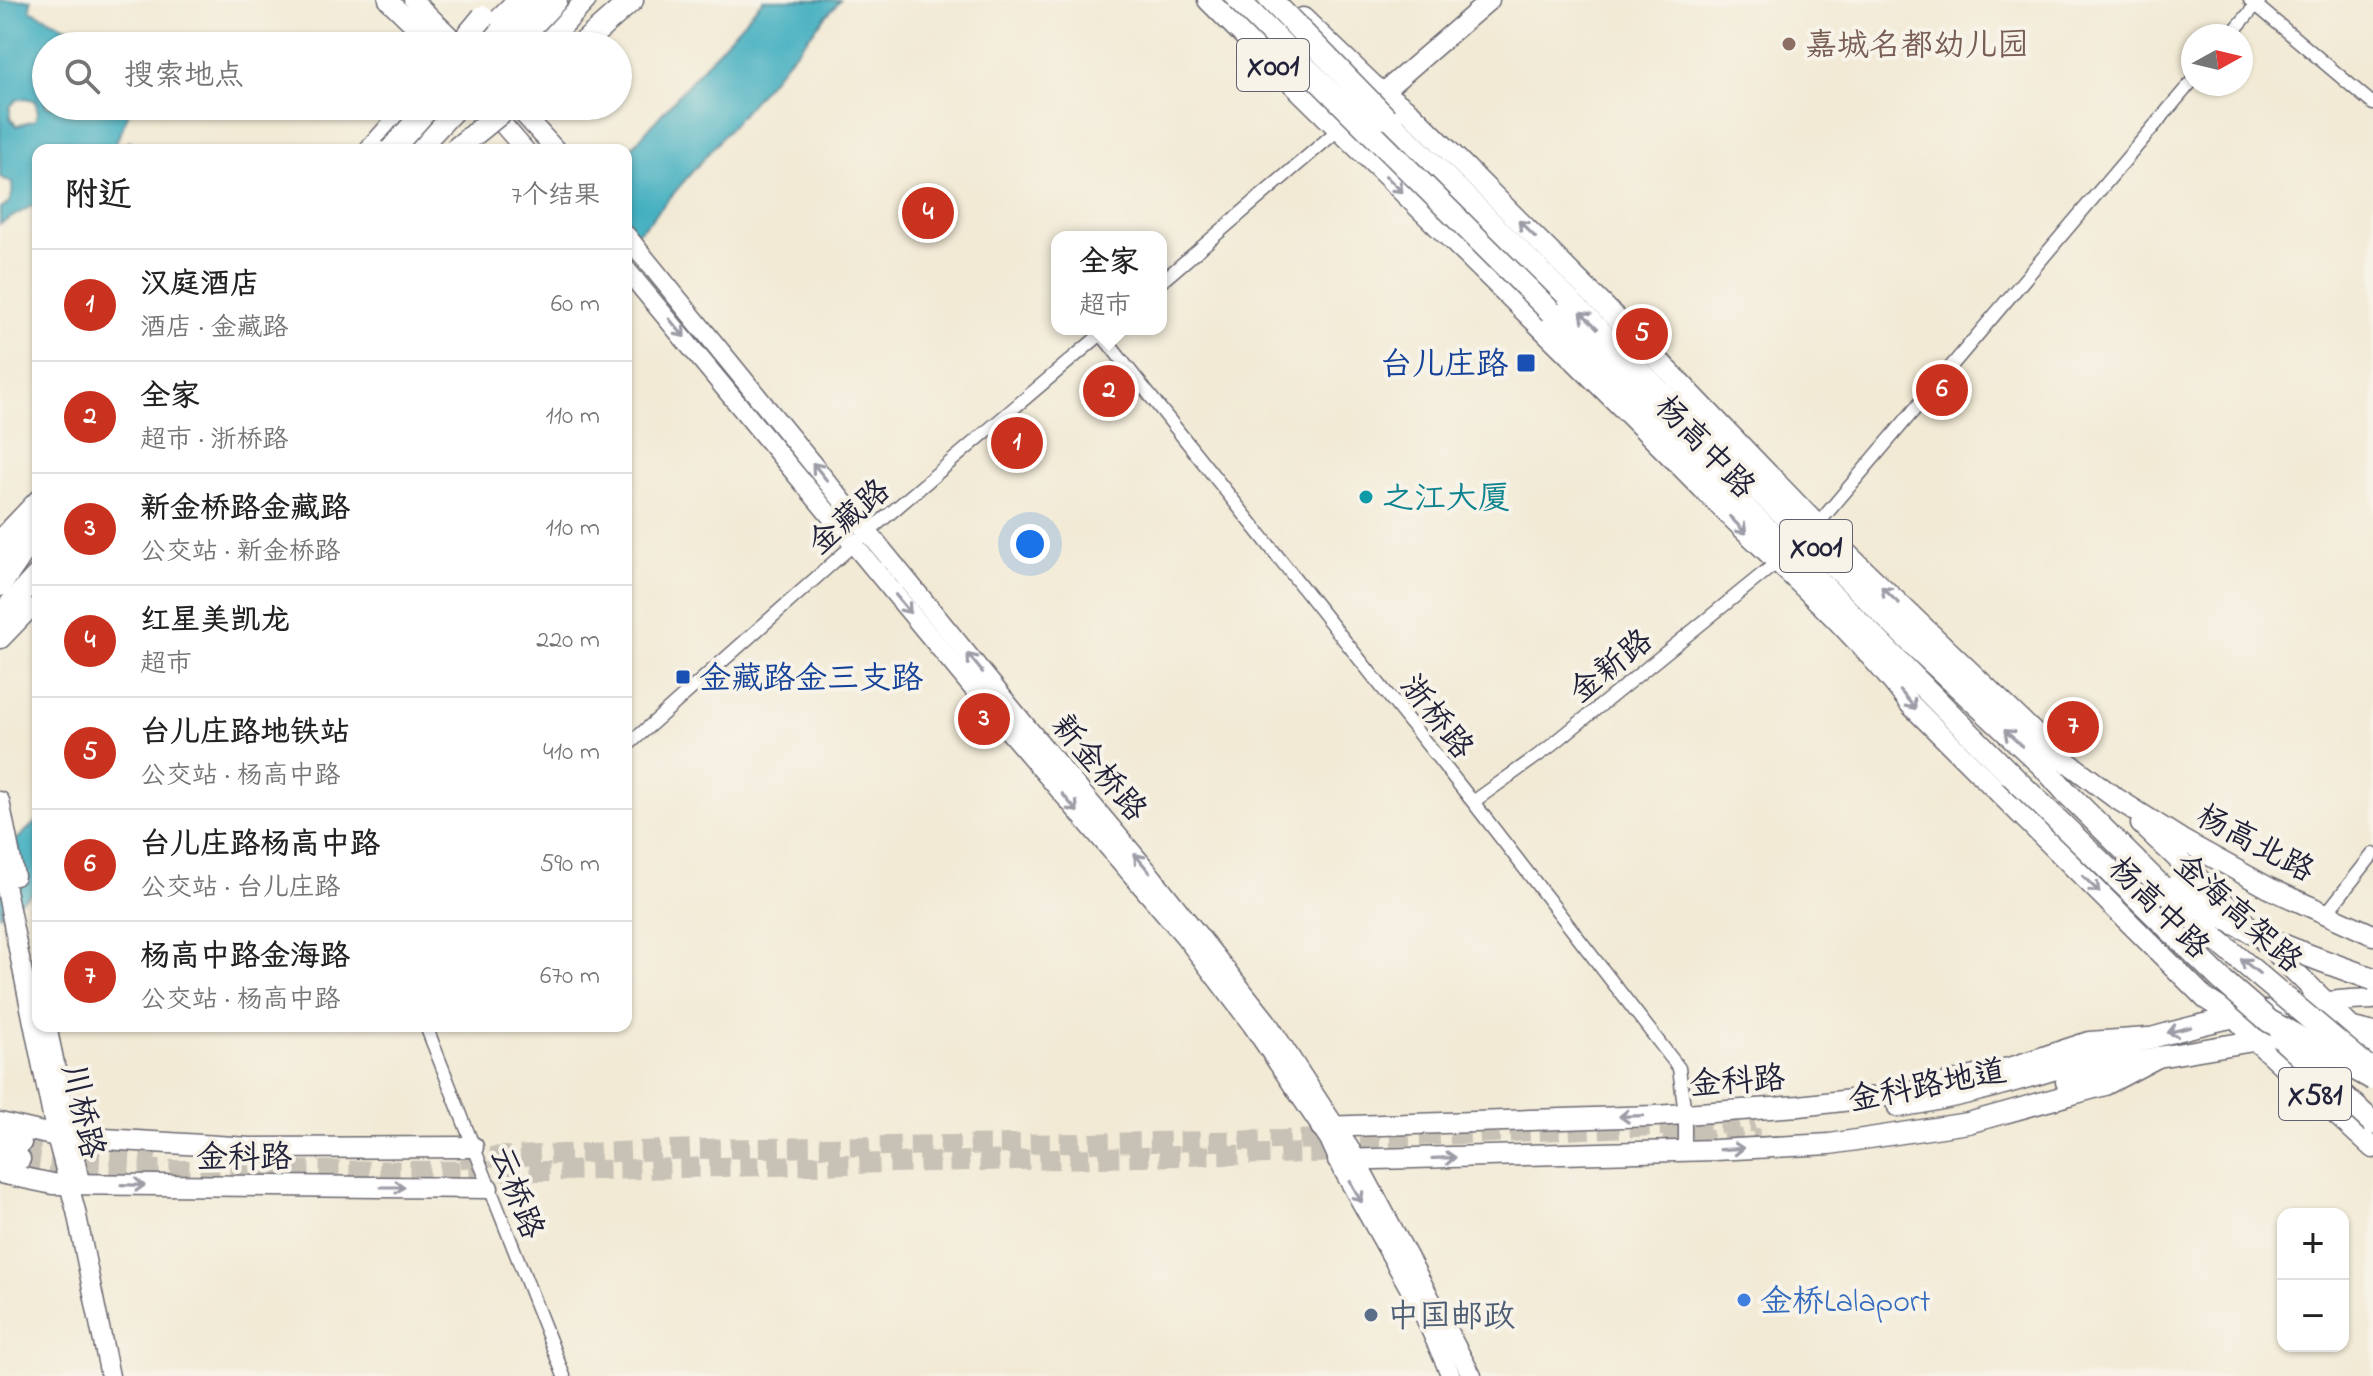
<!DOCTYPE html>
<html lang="zh">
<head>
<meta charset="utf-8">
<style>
	body { margin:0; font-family:"Indie Flower","LXGW WenKai TC",sans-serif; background:#f6f6f6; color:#222 }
	.controls { position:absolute; right:24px; bottom:24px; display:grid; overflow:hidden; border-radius:16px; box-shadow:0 2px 6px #0004 }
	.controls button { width:72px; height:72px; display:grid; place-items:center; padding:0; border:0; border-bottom:2px solid #e0e0e0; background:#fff; color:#222; font:40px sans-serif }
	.compass { position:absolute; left:2181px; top:24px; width:72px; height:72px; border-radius:50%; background:#fff; box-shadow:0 2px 6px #0004; rotate:82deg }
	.you { position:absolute; left:1030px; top:544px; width:28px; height:28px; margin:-20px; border:6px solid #fff; border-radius:50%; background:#1a73e8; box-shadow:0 0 0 12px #1a73e833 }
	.badge { display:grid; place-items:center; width:52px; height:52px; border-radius:50%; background:#c8321e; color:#fff; font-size:26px; font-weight:700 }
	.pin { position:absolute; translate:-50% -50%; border:4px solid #fff; box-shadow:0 2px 8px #0006 }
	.popup { position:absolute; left:1051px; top:231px; width:116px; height:104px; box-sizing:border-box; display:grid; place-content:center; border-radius:16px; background:#fff; filter:drop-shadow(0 2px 6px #0005); font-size:26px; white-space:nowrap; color:#767676 }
	.popup b { font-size:30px; color:#222 }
	.popup::after { content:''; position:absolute; left:50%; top:100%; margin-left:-16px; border:16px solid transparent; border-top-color:#fff }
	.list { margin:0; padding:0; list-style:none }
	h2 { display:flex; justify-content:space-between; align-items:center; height:104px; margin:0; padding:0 32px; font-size:34px }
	h2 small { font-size:26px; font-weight:400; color:#767676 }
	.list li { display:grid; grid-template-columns:52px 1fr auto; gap:24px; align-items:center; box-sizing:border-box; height:112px; padding:0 32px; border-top:2px solid #e0e0e0 }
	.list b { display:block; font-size:30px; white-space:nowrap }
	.list p { margin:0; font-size:26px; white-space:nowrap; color:#767676 }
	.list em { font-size:26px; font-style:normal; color:#767676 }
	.icon { flex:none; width:44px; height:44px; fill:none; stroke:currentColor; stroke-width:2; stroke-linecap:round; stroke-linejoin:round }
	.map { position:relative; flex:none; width:2373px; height:1376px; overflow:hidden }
	.search { position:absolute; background:#fff; box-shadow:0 2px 6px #0004; left:32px; top:32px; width:600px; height:88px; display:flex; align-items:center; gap:20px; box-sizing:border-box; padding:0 28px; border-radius:44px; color:#767676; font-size:30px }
	.panel { position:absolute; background:#fff; box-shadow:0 2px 6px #0004; left:32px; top:144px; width:600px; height:888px; border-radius:16px }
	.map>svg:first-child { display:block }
	.water { fill:#42afc0; stroke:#32687e; stroke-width:2; fill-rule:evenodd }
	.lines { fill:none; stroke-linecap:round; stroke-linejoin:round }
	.primary-tunnel { stroke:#c8c2b6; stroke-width:20; stroke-dasharray:20 10; stroke-linecap:butt }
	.street-casing { stroke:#6b6871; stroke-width:15 }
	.secondary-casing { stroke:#6b6871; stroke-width:21 }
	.primary-casing { stroke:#6b6871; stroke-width:23 }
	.highway-casing { stroke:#6b6871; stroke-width:25 }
	.street { stroke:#fff; stroke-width:12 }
	.secondary { stroke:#fff; stroke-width:18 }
	.primary { stroke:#fff; stroke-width:20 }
	.highway { stroke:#fff; stroke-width:22 }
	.highway-bridge-casing { stroke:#6b6871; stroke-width:25; stroke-linecap:butt }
	.highway-bridge { stroke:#fff; stroke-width:22 }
	.oneway { stroke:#9c9ca7 }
	.education-dot { fill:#8d6e63; stroke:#f7f3e8; stroke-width:3 }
	.transit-dot { fill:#1a4fb4; stroke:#f7f3e8; stroke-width:3 }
	.culture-dot { fill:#0f9aa8; stroke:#f7f3e8; stroke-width:3 }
	.shop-dot { fill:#3f7fe0; stroke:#f7f3e8; stroke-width:3 }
	.service-dot { fill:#5c6f8a; stroke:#f7f3e8; stroke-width:3 }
	.labels { text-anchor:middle; stroke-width:8; stroke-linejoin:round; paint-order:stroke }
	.shield { fill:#f7f3e8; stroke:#62616f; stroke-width:2 }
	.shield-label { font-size:30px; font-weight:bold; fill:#22223b }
	.education-label { font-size:32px; fill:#785e54; stroke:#f7f3e8; text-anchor:start }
	.transit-label { font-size:32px; fill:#164399; stroke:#f7f3e8; text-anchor:end }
	.street-label { font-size:32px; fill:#22223b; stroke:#f7f3e8 }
	.culture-label { font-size:32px; fill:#0d838f; stroke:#f7f3e8; text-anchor:start }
	.shop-label { font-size:32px; fill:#366cbe; stroke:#f7f3e8; text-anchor:start }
	.service-label { font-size:32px; fill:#4e5e75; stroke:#f7f3e8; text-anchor:start }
</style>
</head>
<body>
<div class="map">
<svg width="2373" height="1376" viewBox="0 0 2373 1376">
	<rect width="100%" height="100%" fill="#f7f3e8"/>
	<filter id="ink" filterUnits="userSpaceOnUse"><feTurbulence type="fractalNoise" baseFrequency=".0125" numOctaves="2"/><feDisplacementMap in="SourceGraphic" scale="16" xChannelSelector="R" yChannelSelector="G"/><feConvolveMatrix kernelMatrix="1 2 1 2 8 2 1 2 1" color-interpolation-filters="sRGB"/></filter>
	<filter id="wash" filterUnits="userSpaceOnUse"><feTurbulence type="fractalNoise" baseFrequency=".006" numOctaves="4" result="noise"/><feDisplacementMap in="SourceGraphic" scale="32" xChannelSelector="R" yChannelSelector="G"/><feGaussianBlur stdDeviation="1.8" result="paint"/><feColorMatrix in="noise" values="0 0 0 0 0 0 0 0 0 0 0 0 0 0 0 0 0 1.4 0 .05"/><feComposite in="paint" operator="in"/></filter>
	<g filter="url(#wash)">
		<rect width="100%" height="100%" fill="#f2ead5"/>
		<g class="water">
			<path d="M0 0H31L30 10 77 32 103 30 126 46H46V106H132L116 142 121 147 129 142 126 150H38V202L0 224V208C12 203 13 196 12 183L0 177ZM26 98 35 101 38 112 35 120 17 126 10 118V107L16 100Z"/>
			<polygon points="763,0 840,0 649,222 626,243 626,154"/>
			<polygon points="38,820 38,889 0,915 0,855"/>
		</g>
	</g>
	<g filter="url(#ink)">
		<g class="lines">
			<g class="primary-tunnel">
				<polyline points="1663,1142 1760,1138"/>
				<polyline points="21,1143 156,1157"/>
				<polyline points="460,1158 693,1149 1344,1139 1755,1122"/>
				<polyline points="20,1159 65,1165 148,1170 556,1171 1351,1152"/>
			</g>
			<defs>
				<g id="street">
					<polyline points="2250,0 2373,104"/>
					<polyline points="2230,36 2260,0"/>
					<polyline points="1161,282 1338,130"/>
					<polyline points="1101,334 1473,802 1679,1068 1685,1114 1685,1151"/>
					<polyline points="1817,525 2193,80"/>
					<polyline points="626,747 854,544 1107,329"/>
					<polyline points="1473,802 1547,749 1776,563"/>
					<polyline points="2325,915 2373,854"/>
					<polyline points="426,1026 564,1376"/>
				</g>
				<g id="secondary">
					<polyline points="388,0 435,46"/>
					<polyline points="413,0 460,46"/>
					<polyline points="1374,100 1490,0"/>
					<polyline points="487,106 525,150"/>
					<polyline points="516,106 556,150"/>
					<polyline points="626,235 1026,726 1147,870 1266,1020 1352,1152 1472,1376"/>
					<polyline points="626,269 995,715 1185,937 1252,1025 1329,1139 1344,1172 1421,1309 1451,1376"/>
					<polyline points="0,801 15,876"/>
					<polyline points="0,860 56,1136 76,1211 110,1376"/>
					<polyline points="47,1026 80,1182"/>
				</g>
				<g id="primary">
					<path d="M1208 0C1374 166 1545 328 1709 495 1777 564 1852 627 1911 705L2206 999 2236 1018 2256 1041 2373 1148"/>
					<polyline points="1303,18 1373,85 1411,113 1672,374 1817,525 2054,752 2114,797 2182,840 2269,888 2373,935"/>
					<polyline points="493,46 534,0"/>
					<polyline points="544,46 586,0"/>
					<polyline points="0,560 32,527"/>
					<polyline points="2141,824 2257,934 2373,1049"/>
					<polyline points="2313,1032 2349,1027 2373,1033"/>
					<polyline points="2066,1082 2158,1057 2265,1039"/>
					<path d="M1898 1107C1963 1097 2025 1079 2088 1059 2109 1053 2129 1044 2151 1038 2221 1018 2301 1001 2373 999"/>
					<polyline points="0,1123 56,1136 250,1148 473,1147"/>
					<polyline points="1321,1127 1655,1116 1799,1106 1903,1094 2013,1067 2089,1042 2148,1038"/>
					<polyline points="0,1139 21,1143"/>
					<polyline points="0,1155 20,1159"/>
					<polyline points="1338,1160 1715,1150 1830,1144 1968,1123 2105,1085 2158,1057"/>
					<polyline points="0,1173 53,1184 488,1188"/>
				</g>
				<g id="highway">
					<polyline points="473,46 519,0"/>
					<polyline points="513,46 556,0"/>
					<polyline points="580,46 632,0"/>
					<polyline points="1386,118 1915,646 2043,766 2068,794"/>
					<polyline points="371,150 410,106"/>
					<polyline points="416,150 457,106"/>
					<polyline points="1551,312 2010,774"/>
					<polyline points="1745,457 1775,482"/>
					<polyline points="0,542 38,502"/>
					<polyline points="0,585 38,530"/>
					<polyline points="0,616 38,575"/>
					<polyline points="0,637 27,609"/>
					<polyline points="1861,637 1884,669"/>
				</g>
			</defs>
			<use href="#street" class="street-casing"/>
			<use href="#secondary" class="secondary-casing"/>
			<use href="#primary" class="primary-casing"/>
			<use href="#highway" class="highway-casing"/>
			<use href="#street" class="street"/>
			<use href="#secondary" class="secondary"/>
			<use href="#primary" class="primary"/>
			<use href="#highway" class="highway"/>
			<defs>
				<g id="highway-bridge">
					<polyline points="1238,0 1551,312"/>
					<polyline points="1271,0 1386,118"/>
					<polyline points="459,46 483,17"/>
					<polyline points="391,150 430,106"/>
					<polyline points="455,150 509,106"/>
					<polyline points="2010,774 2223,981 2269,1021 2373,1079"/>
					<polyline points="2068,794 2205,930 2365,1065"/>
					<path d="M2175 887C2234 930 2305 955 2373 979"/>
					<polyline points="2281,1038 2373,1123"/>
				</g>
			</defs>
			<use href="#highway-bridge" class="highway-bridge-casing"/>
			<use href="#highway-bridge" class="highway-bridge"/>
		</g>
		<defs><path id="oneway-shaft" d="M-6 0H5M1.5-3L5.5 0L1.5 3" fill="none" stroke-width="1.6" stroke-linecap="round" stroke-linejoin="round" transform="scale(2)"/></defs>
		<g class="oneway">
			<use href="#oneway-shaft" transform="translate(1394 184) rotate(44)"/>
			<use href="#oneway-shaft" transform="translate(1527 229) rotate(-135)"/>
			<use href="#oneway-shaft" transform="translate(1589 320) rotate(-135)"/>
			<use href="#oneway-shaft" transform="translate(677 328) rotate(50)"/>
			<use href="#oneway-shaft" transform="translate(820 472) rotate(-129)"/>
			<use href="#oneway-shaft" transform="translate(1738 525) rotate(46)"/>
			<use href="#oneway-shaft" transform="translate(1890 595) rotate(-136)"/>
			<use href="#oneway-shaft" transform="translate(903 604) rotate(51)"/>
			<use href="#oneway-shaft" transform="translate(975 663) rotate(-129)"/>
			<use href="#oneway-shaft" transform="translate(1908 700) rotate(50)"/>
			<use href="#oneway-shaft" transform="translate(2013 738) rotate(-137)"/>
			<use href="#oneway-shaft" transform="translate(1070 803) rotate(50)"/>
			<use href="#oneway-shaft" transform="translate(1142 863) rotate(-130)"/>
			<use href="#oneway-shaft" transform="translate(2091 884) rotate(45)"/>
			<use href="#oneway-shaft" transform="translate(2250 966) rotate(-141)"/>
			<use href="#oneway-shaft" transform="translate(2179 1030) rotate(166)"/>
			<use href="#oneway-shaft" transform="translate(1631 1116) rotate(178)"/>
			<use href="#oneway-shaft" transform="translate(1732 1149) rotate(-3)"/>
			<use href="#oneway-shaft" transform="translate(1444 1158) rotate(-2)"/>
			<use href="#oneway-shaft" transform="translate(133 1185) rotate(2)"/>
			<use href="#oneway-shaft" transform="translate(393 1187)"/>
			<use href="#oneway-shaft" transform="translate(1356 1192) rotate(61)"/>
		</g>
	</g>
	<circle class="education-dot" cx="1789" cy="44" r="8"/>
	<g class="transit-dot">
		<rect x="1516" y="353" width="20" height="20" rx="4"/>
		<rect x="675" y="669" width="16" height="16" rx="4"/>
	</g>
	<circle class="culture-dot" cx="1366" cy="497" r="8"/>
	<circle class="shop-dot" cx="1744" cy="1300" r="8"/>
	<circle class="service-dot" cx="1371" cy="1315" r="8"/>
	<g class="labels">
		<g class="shield">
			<rect x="1237" y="39" width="72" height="52" rx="6"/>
			<rect x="1780" y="520" width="72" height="52" rx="6"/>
			<rect x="2279" y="1068" width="72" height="52" rx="6"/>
		</g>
		<g class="shield-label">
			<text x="1273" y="75">X001</text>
			<text x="1816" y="556">X001</text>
			<text x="2315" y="1104">X581</text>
		</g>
		<g class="education-label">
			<text x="1805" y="55">嘉城名都幼儿园</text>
		</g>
		<g class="transit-label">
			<text x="1508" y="374">台儿庄路</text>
			<text x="699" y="688" text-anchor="start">金藏路金三支路</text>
		</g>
		<g class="street-label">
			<text transform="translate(1706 446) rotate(46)" y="11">杨高中路</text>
			<text transform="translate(848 516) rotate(-41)" y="11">金藏路</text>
			<text transform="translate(1610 665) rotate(-39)" y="11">金新路</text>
			<text transform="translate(1438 716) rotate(52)" y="11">浙桥路</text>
			<text transform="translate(1100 767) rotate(50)" y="11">新金桥路</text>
			<text transform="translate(2256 842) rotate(28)" y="11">杨高北路</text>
			<text transform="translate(2160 907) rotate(45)" y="11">杨高中路</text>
			<text transform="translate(2239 912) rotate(42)" y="11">金海高架路</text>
			<text transform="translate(1737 1080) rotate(-4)" y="11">金科路</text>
			<text transform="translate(1927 1084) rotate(-11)" y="11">金科路地道</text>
			<text transform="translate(84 1111) rotate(77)" y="11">川桥路</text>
			<text x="244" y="1167">金科路</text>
			<text transform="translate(518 1192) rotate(69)" y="11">云桥路</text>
		</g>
		<g class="culture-label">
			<text x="1382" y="508">之江大厦</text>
		</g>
		<g class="shop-label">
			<text x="1760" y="1311">金桥Lalaport</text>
		</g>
		<g class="service-label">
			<text x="1387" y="1326">中国邮政</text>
		</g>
	</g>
</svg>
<div class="controls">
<button>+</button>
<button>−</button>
</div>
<svg class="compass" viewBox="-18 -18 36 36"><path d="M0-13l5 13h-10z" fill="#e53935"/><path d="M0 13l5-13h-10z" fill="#767676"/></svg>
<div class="you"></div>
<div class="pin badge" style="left:1017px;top:443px">1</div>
<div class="pin badge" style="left:1109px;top:391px">2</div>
<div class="popup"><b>全家</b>超市</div>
<div class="pin badge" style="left:984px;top:719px">3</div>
<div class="pin badge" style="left:928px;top:213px">4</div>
<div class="pin badge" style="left:1642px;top:334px">5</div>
<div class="pin badge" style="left:1942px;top:390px">6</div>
<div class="pin badge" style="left:2073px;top:727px">7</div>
<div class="search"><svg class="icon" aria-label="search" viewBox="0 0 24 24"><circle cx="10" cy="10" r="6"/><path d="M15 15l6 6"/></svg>搜索地点</div>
<section class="panel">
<h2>附近<small>7个结果</small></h2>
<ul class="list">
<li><span class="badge">1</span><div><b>汉庭酒店</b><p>酒店 · 金藏路</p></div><em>60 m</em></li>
<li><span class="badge">2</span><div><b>全家</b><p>超市 · 浙桥路</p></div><em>110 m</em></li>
<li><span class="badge">3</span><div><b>新金桥路金藏路</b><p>公交站 · 新金桥路</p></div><em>110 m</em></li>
<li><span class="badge">4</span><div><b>红星美凯龙</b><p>超市</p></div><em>220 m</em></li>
<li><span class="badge">5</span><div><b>台儿庄路地铁站</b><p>公交站 · 杨高中路</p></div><em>410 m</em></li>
<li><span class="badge">6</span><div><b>台儿庄路杨高中路</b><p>公交站 · 台儿庄路</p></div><em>590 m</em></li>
<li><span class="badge">7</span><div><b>杨高中路金海路</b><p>公交站 · 杨高中路</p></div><em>670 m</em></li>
</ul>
</section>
</div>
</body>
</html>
